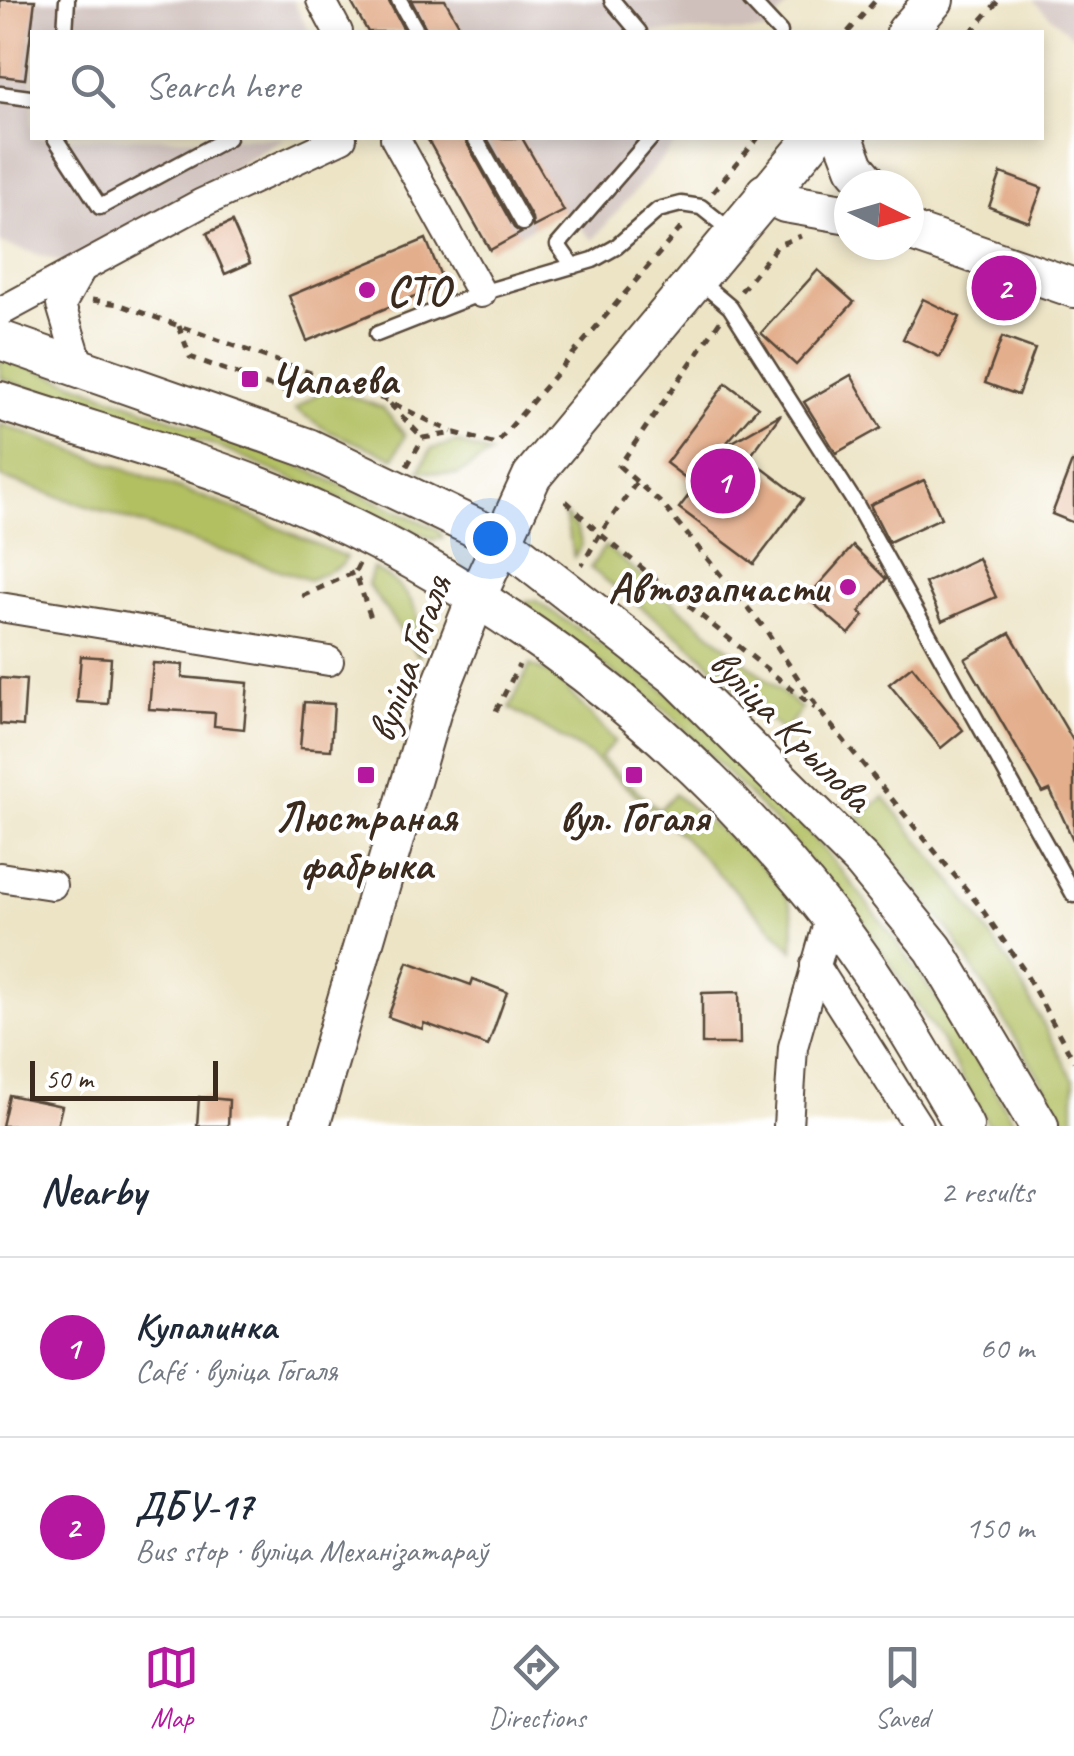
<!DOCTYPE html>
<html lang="en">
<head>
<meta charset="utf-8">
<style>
	body { margin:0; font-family:Caveat,sans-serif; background:#f6f6f7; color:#1f2937 }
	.compass { position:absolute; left:834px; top:170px; width:90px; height:90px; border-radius:50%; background:#fff; box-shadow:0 5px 15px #0003; rotate:95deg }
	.scale { position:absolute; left:30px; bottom:25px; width:188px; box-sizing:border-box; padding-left:10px; border:5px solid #3b2a1e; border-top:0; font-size:28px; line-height:35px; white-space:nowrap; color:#3b2a1e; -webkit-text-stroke:8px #fff; paint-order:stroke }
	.you { position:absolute; left:490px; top:538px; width:35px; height:35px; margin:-25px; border:8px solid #fff; border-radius:50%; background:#1a73e8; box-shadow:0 0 0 15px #1a73e833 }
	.badge { display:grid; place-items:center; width:65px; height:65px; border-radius:50%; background:#b5179e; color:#fff; font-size:32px; font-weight:700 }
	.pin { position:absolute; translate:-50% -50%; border:5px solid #fff; box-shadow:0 2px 10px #0006 }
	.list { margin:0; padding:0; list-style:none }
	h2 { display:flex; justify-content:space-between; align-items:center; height:130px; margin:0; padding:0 40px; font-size:42px }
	h2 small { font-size:32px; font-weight:400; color:#747a83 }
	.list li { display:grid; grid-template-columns:65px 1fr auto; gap:30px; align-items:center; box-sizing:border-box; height:180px; padding:0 40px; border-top:2px solid #e0e1e3 }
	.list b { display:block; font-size:38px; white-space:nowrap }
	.list p { margin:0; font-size:32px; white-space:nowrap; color:#747a83 }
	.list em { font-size:32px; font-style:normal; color:#747a83 }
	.icon { flex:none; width:55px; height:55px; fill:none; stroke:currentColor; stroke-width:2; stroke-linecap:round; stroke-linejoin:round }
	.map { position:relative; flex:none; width:1074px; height:1126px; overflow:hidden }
	.search { position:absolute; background:#fff; box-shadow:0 5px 15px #0003; left:30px; right:30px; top:30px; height:110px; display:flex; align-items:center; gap:25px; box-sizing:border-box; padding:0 35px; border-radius:0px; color:#747a83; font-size:38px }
	.sheet { height:490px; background:#fff }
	nav { display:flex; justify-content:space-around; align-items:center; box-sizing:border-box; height:140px; border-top:2px solid #e0e1e3; background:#fff; font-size:28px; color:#747a83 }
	nav a { display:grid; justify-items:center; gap:5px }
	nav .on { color:#b5179e }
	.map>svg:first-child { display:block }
	.industrial { fill:#cfc0bb }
	.green { fill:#b2c062; stroke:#767540; stroke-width:2.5 }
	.building { fill:#e3ae8c }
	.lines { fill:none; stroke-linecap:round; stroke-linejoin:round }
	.service-casing { stroke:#564637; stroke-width:19 }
	.minor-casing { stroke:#564637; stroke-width:32 }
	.secondary-casing { stroke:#564637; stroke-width:42 }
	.path { stroke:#564637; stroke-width:5; stroke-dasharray:8 8; stroke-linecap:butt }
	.service { stroke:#fff; stroke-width:14 }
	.minor { stroke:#fff; stroke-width:28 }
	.secondary { stroke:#fff; stroke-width:38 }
	.poi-dot { fill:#b5179e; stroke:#fff; stroke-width:4 }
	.labels { text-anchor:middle; stroke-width:8; stroke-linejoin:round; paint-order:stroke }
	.poi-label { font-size:42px; font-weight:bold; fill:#3b2a1e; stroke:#fff; text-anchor:start }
	.street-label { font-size:42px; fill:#3b2a1e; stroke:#fff }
</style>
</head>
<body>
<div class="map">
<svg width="1074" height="1126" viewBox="0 0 1074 1126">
	<rect width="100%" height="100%" fill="#fff"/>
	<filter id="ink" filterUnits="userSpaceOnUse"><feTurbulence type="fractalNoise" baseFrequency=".01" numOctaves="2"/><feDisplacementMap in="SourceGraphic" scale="20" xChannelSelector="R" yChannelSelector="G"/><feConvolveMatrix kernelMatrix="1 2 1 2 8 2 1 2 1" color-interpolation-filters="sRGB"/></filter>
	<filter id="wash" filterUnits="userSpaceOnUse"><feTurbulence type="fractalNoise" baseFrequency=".0048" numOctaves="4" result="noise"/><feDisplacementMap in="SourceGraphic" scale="40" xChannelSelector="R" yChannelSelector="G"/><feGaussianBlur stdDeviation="2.25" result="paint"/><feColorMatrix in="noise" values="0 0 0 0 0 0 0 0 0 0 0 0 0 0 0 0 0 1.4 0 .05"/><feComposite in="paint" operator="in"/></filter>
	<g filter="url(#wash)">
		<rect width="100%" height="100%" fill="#ede4c6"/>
		<g class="industrial">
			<polygon points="0,0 293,0 309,32 32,32 32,138 285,138 70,264 0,243"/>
			<polygon points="350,0 792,0 767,32 369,32"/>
			<polygon points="1074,0 1074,37 1034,2 1035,0"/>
			<polygon points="431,138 680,138 593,240 563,211 496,247"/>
		</g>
		<g class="green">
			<polygon points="0,356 295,464 437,529 443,537 434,540 211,444 134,424 0,378"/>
			<polygon points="327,387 383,408 405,435 394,458 328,431 295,409"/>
			<polygon points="0,424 233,508 346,557 342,565 309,580 0,477"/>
			<polygon points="456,442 490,454 457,475 419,471 431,449"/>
			<path d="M564 514C575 524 578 530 582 545L574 557Z"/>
			<polygon points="605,546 802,709 783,732 689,644 590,568"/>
			<path d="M373 568C410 588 426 614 419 656L368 585Z"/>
			<path d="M535 600C582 633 634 663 677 701 816 821 925 968 1016 1126H989L944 1045 865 927 775 822 669 713 530 612 525 601Z"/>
			<path d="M530 665 553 675 615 741 600 758 659 810 674 794C706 821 765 860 786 896 796 913 794 931 793 950L683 837 590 755 510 708Z"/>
			<polygon points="884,797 959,890 1013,969 1074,1080 1074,1126 1069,1126 952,934 858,817"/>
		</g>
		<g id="blocks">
			<g class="building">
				<polygon points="0,0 35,0 25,79 0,76"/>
				<polygon points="350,0 388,0 405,32 368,32"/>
				<polygon points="411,0 445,0 463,32 428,32"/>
				<polygon points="427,138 464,138 514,228 521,233 490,250"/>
				<polygon points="487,138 522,138 564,211 533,227 532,218"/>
				<polygon points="1001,173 1042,188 1029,222 989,207"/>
				<polygon points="232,222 250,263 225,274 207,233"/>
				<polygon points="426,239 444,284 307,341 289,296"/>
				<polygon points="818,270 854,302 796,365 761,333"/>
				<polygon points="923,299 960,317 940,357 903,339"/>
				<polygon points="1002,337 1035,349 1018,395 985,383"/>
				<polygon points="851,375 881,428 836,453 804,402"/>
				<polygon points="726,383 758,407 722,448 781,414 749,458 803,499 754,564 679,508 696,486 666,463"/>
				<polygon points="1072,462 1074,462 1074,523 1052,514"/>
				<polygon points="924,480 941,518 889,542 870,505"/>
				<polygon points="853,546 886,579 859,612 864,616 849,634 807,598"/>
				<polygon points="978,558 996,597 942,621 925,583"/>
				<polygon points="1010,633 1074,742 1074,842 1050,790 1043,793 965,659"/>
				<polygon points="81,656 111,658 108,704 77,702"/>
				<polygon points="153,663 183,665 182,677 248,683 244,729 214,726 215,713 149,709"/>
				<polygon points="912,666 963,730 941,748 889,684"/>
				<polygon points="0,678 26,680 23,726 0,724"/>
				<polygon points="304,702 334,704 331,750 300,748"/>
				<polygon points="408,962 471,985 473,979 507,992 488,1046 424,1023 422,1029 388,1017"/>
				<polygon points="739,992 740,1044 702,1044 702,993"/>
				<polygon points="9,1095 62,1106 57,1126 2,1126"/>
				<polygon points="199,1097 229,1100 228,1126 197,1126"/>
			</g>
		</g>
	</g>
	<g filter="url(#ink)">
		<use href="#blocks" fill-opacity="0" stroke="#564637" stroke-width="2.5"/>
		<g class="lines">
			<defs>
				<g id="service">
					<polyline points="399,0 417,32"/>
					<polyline points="612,0 639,32"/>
					<polyline points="750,0 780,32"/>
					<polyline points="65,32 67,0"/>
					<polyline points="0,94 30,98"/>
					<polyline points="55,138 100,207 228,138"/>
					<polyline points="475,138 523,223"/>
					<polyline points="573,266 558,245 651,138"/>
					<polyline points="698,280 730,307 857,506 1074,895"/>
					<polyline points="377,334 481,293 593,260 616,247 658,210 681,204 701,207 731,231"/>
				</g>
				<g id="minor">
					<polyline points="321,0 338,32"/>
					<polyline points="395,138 481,293"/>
					<polyline points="79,273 61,305 80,368"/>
					<polyline points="0,312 200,204 342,138"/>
					<polyline points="0,607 329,661"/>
					<polyline points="0,877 52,885"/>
					<polyline points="815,965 918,1126"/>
					<polyline points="788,1126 793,1047 830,916"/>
				</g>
				<g id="secondary">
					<polyline points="906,32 934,0"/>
					<polyline points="844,138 855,167 870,185"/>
					<polyline points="765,193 785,203 849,214"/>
					<polyline points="909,231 1074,288"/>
					<polyline points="0,340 308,448 501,540 677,677 862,861 934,949 1039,1126"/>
					<path d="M0 401C95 433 195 459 287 498 498 589 688 734 829 915 880 980 923 1055 964 1126"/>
					<polyline points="310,1126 432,710 477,596 532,476 814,138"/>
				</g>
			</defs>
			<use href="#service" class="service-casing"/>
			<use href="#minor" class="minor-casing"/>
			<use href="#secondary" class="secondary-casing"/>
			<g class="path">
				<polyline points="848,32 876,0"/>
				<polyline points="971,32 999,0"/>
				<polyline points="713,192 758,138"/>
				<polyline points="741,291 778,245 801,236"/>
				<polyline points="92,300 118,304 386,400 452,432"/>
				<polyline points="720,321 619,466 663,505 766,630 821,713 979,905 1023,969 1074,1061"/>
				<polyline points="179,326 190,357 290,393 323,377"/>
				<polyline points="390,404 423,438"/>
				<polyline points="407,466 423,438 455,433 496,444 686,222"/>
				<polyline points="636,483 600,534 815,708"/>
				<polyline points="566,501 600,534 582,565"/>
				<polyline points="359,564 355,572 371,618"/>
				<polyline points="302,596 355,572"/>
				<polyline points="496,711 519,665"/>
			</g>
			<use href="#service" class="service"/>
			<use href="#minor" class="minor"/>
			<use href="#secondary" class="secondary"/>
		</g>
	</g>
	<g class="poi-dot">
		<circle cx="367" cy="290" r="10"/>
		<rect x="240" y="369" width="20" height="20" rx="5"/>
		<circle cx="848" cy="587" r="10"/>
		<rect x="356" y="765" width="20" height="20" rx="5"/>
		<rect x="624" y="765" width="20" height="20" rx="5"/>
	</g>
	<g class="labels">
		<g class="poi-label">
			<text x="387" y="305">СТО</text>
			<text x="270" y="394">Чапаева</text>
			<text x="828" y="602" text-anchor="end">Автозапчасти</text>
			<text x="366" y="831" text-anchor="middle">Люстраная<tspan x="366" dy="48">фабрыка</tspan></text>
			<text x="634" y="831" text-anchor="middle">вул. Гогаля</text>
		</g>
		<g class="street-label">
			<text transform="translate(408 658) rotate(-70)" y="15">вуліца Гогаля</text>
			<text transform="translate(792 729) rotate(45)" y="15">вуліца Крылова</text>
		</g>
	</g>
</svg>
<svg class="compass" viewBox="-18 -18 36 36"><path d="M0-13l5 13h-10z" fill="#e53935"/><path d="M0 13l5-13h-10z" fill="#747a83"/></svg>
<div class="scale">50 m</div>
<div class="you"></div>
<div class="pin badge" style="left:723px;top:481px">1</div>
<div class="pin badge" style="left:1004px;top:288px">2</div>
<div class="search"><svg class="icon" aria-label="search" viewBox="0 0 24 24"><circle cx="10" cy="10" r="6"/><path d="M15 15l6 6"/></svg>Search here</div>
</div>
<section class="sheet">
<h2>Nearby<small>2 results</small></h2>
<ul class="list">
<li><span class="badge">1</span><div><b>Купалинка</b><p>Café · вуліца Гогаля</p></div><em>60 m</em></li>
<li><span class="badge">2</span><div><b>ДБУ-17</b><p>Bus stop · вуліца Механізатараў</p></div><em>150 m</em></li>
</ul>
</section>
<nav>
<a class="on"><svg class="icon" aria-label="map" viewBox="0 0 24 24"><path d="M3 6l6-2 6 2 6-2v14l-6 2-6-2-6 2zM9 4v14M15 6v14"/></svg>Map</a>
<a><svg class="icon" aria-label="directions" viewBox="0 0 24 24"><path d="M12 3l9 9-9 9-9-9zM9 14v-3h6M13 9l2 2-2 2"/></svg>Directions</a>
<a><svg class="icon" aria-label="saved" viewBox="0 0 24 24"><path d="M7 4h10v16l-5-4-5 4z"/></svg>Saved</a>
</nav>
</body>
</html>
